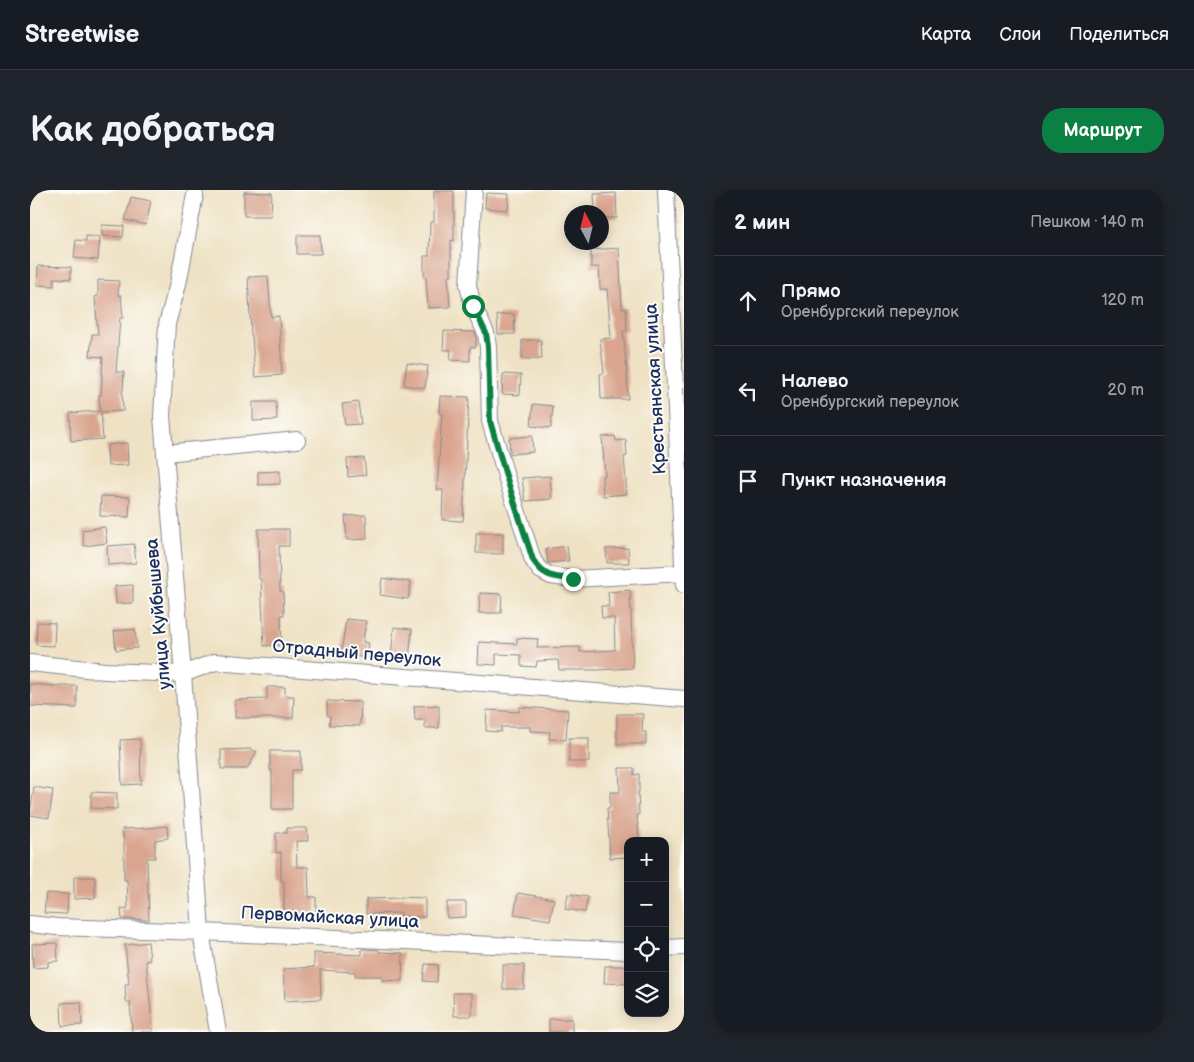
<!DOCTYPE html>
<html lang="ru">
<head>
<meta charset="utf-8">
<style>
	body { margin:0; font-family:"Balsamiq Sans",sans-serif; background:#20242c; color:#f1f3f6 }
	.controls { position:absolute; right:15px; bottom:15px; display:grid; overflow:hidden; border-radius:10px; box-shadow:0 2px 12px #0003 }
	.controls button { width:45px; height:45px; display:grid; place-items:center; padding:0; border:0; border-bottom:1px solid #363941; background:#171b24; color:#f1f3f6; font:25px sans-serif }
	.compass { position:absolute; left:534px; top:15px; width:45px; height:45px; border-radius:50%; background:#171b24; box-shadow:0 2px 12px #0003; rotate:353deg }
	.stop { position:absolute; width:15px; height:15px; margin:-11px; border:4px solid #0b8043; border-radius:50%; background:#fff }
	.stop.end { background:#0b8043; border-color:#fff; box-shadow:0 1px 5px #0008 }
	.list { margin:0; padding:0; list-style:none }
	h2 { display:flex; justify-content:space-between; align-items:center; height:65px; margin:0; padding:0 20px; font-size:21px }
	h2 small { font-size:16px; font-weight:400; color:#9ea1a6 }
	.list li { display:grid; grid-template-columns:32px 1fr auto; gap:15px; align-items:center; box-sizing:border-box; height:90px; padding:0 20px; border-top:1px solid #363941 }
	.list b { display:block; font-size:19px; white-space:nowrap }
	.list p { margin:0; font-size:16px; white-space:nowrap; color:#9ea1a6 }
	.list em { font-size:16px; font-style:normal; color:#9ea1a6 }
	.icon { flex:none; width:28px; height:28px; fill:none; stroke:currentColor; stroke-width:2; stroke-linecap:round; stroke-linejoin:round }
	.map { position:relative; flex:none; width:654px; height:842px; overflow:hidden; border-radius:20px }
	header { display:flex; align-items:center; gap:30px; box-sizing:border-box; height:70px; padding:0 25px; background:#171b24; border-bottom:1px solid #363941 }
	header strong { font-size:24px }
	nav { display:flex; gap:28px; margin-inline-start:auto; font-size:18px }
	.intro { display:flex; align-items:center; justify-content:space-between; box-sizing:border-box; height:120px; padding:0 30px }
	h1 { margin:0; font-size:35px }
	.button { padding:12px 22px; border-radius:20px; background:#0b8043; color:#fff; font-size:18px; font-weight:700 }
	main { display:flex; gap:30px; padding:0 30px }
	aside { flex:1; background:#171b24; border-radius:20px; box-shadow:0 2px 12px #0003 }
	.map>svg:first-child { display:block }
	.building { fill:#d9a58f }
	.lines { fill:none; stroke-linecap:round; stroke-linejoin:round }
	.minor-casing { stroke:#858891; stroke-width:18 }
	.minor { stroke:#fff; stroke-width:16 }
	.route { stroke:#0b8043; stroke-width:6 }
	.labels { text-anchor:middle; stroke-width:4; stroke-linejoin:round; paint-order:stroke }
	.street-label { font-size:18px; fill:#1b2f5e; stroke:#fdfcf7 }
</style>
</head>
<body>
<header>
<strong>Streetwise</strong>
<nav><a>Карта</a><a>Слои</a><a>Поделиться</a></nav>
</header>
<div class="intro"><h1>Как добраться</h1><a class="button">Маршрут</a></div>
<main>
<div class="map">
<svg width="654" height="842" viewBox="0 0 654 842">
	<rect width="100%" height="100%" fill="#fdfcf7"/>
	<filter id="ink" filterUnits="userSpaceOnUse"><feTurbulence type="fractalNoise" baseFrequency=".02" numOctaves="2"/><feDisplacementMap in="SourceGraphic" scale="10" xChannelSelector="R" yChannelSelector="G"/><feConvolveMatrix kernelMatrix="1 2 1 2 8 2 1 2 1" color-interpolation-filters="sRGB"/></filter>
	<filter id="wash" filterUnits="userSpaceOnUse"><feTurbulence type="fractalNoise" baseFrequency=".0096" numOctaves="4" result="noise"/><feDisplacementMap in="SourceGraphic" scale="20" xChannelSelector="R" yChannelSelector="G"/><feGaussianBlur stdDeviation="1.12" result="paint"/><feColorMatrix in="noise" values="0 0 0 0 0 0 0 0 0 0 0 0 0 0 0 0 0 1.4 0 .05"/><feComposite in="paint" operator="in"/></filter>
	<g filter="url(#wash)">
		<rect width="100%" height="100%" fill="#efe2c4"/>
		<g id="blocks">
			<g class="building">
				<polygon points="404,1 424,1 424,51 421,50 421,86 418,86 420,117 398,118 396,86 394,86 394,66 399,66 400,32 404,32"/>
				<polygon points="214,2 242,3 241,26 214,26"/>
				<polygon points="456,3 479,4 478,20 455,18"/>
				<polygon points="586,3 587,28 572,28 572,22 565,22 564,4"/>
				<polygon points="101,7 121,11 116,35 95,30"/>
				<polygon points="72,35 94,36 93,47 72,46"/>
				<polygon points="267,45 290,45 291,64 267,64"/>
				<polygon points="56,46 70,47 68,70 44,68 46,50 56,51"/>
				<polygon points="589,58 592,118 596,118 597,141 593,141 597,183 598,209 571,209 570,184 574,183 570,149 581,148 577,99 570,99 569,77 561,77 561,60"/>
				<polygon points="8,76 41,77 41,89 24,88 24,96 7,95"/>
				<polygon points="238,86 241,127 249,126 252,185 225,187 222,145 221,145 218,87"/>
				<polygon points="68,90 89,91 88,105 91,105 93,128 90,128 86,182 94,182 93,201 92,201 93,221 71,222 73,249 41,251 40,223 70,221 69,205 71,205 73,167 60,166 62,144 68,144 65,107 68,106"/>
				<polygon points="484,124 485,144 468,144 467,125"/>
				<polygon points="414,141 444,142 446,145 446,157 440,157 440,171 420,170 421,160 413,160"/>
				<polygon points="492,150 511,150 512,169 492,169"/>
				<polygon points="377,173 398,176 395,198 374,195"/>
				<polygon points="473,184 491,185 490,205 472,204"/>
				<polygon points="410,206 439,207 433,331 412,330 413,300 407,300 412,224 409,224"/>
				<polygon points="223,212 246,212 247,230 223,231"/>
				<polygon points="328,212 331,234 315,235 312,214"/>
				<polygon points="503,214 523,216 521,238 501,236"/>
				<polygon points="502,246 503,262 480,264 479,248"/>
				<polygon points="585,246 586,251 596,250 597,266 594,267 597,304 573,306 572,286 575,286 572,247"/>
				<polygon points="97,253 98,275 78,276 77,255"/>
				<polygon points="334,268 336,285 318,287 317,269"/>
				<polygon points="250,281 250,294 228,295 228,282"/>
				<polygon points="520,286 522,309 495,311 492,288"/>
				<polygon points="71,306 100,307 99,327 70,326"/>
				<polygon points="336,325 337,349 317,350 315,326"/>
				<polygon points="75,337 77,353 54,356 52,340"/>
				<polygon points="228,339 259,339 259,356 249,356 250,401 253,401 254,425 251,425 252,455 234,456 231,389 229,389"/>
				<polygon points="446,343 473,343 473,364 446,363"/>
				<polygon points="104,354 106,373 78,375 77,356"/>
				<polygon points="537,356 539,371 518,373 516,359"/>
				<polygon points="598,358 599,373 577,373 576,359"/>
				<polygon points="352,388 381,392 378,409 350,405"/>
				<polygon points="103,395 103,413 86,414 85,396"/>
				<polygon points="600,400 603,478 568,480 529,480 528,470 507,471 506,477 491,476 491,465 466,464 466,475 448,474 449,452 487,454 487,448 508,449 507,458 550,457 550,462 585,460 584,428 572,428 571,416 579,416 578,402"/>
				<polygon points="450,403 472,404 471,423 449,423"/>
				<polygon points="316,429 336,431 333,452 339,453 337,468 311,464"/>
				<polygon points="7,432 25,433 24,456 6,455"/>
				<polygon points="364,437 382,439 379,470 361,467"/>
				<polygon points="105,439 107,458 86,460 84,441"/>
				<polygon points="0,494 26,496 47,496 47,518 0,516"/>
				<polygon points="237,497 255,497 255,506 264,506 263,528 205,528 205,510 237,509"/>
				<polygon points="297,511 331,512 330,536 299,535 300,526 297,525"/>
				<polygon points="409,515 409,538 395,538 395,530 385,530 384,516"/>
				<polygon points="489,517 538,520 536,550 519,549 520,542 500,541 500,537 471,537 471,542 456,541 457,520 489,522"/>
				<polygon points="587,524 613,524 612,542 616,542 616,554 587,554"/>
				<rect x="539" y="548" width="20" height="24"/>
				<polygon points="110,549 111,594 92,595 90,550"/>
				<polygon points="221,559 221,561 227,561 217,579 191,579 191,560"/>
				<polygon points="240,561 271,561 271,580 262,580 262,619 242,619 242,580 240,580"/>
				<polygon points="589,578 604,578 604,585 609,584 609,602 608,602 609,625 607,625 609,651 598,651 598,667 580,668 577,618 580,618 580,602 590,602"/>
				<polygon points="4,597 23,600 19,628 0,625"/>
				<polygon points="61,602 87,603 87,619 61,618"/>
				<polygon points="137,636 138,648 125,650 125,668 117,668 119,730 92,729 91,719 98,718 97,690 94,690 94,652 92,639 119,638"/>
				<polygon points="257,638 277,638 278,651 266,651 267,677 278,677 279,707 286,707 286,724 254,724 254,691 251,691 251,662 246,663 246,643 257,643"/>
				<polygon points="44,687 65,687 65,708 44,709"/>
				<polygon points="16,703 38,704 37,724 14,723"/>
				<polygon points="488,703 524,709 520,730 484,724"/>
				<polygon points="538,704 558,707 555,722 535,719"/>
				<polygon points="371,707 395,708 395,727 371,726 371,723 336,724 336,709 371,708"/>
				<polygon points="417,712 436,712 436,727 417,728"/>
				<polygon points="118,752 120,770 116,771 123,842 102,842 100,812 96,812 95,794 99,794 95,755"/>
				<polygon points="27,753 28,771 18,772 18,777 3,778 2,754"/>
				<polygon points="332,759 349,760 349,762 373,763 372,791 352,790 352,786 325,786 325,782 290,780 291,809 255,811 253,779 284,777 284,763 332,765"/>
				<polygon points="395,774 408,775 407,792 393,791"/>
				<rect x="473" y="775" width="21" height="24"/>
				<polygon points="575,776 598,776 598,794 574,793"/>
				<polygon points="423,803 442,803 442,826 424,826"/>
				<polygon points="51,812 52,835 32,836 31,813"/>
				<rect x="519" y="829" width="23" height="13"/>
			</g>
		</g>
	</g>
	<g filter="url(#ink)">
		<use href="#blocks" fill-opacity="0" stroke="#858891" stroke-width="1"/>
		<g class="lines">
			<defs>
				<g id="minor">
					<polyline points="444,0 438,95 443,116 456,143 458,157 460,231 476,286 503,370 510,380 521,386 543,389 653,383"/>
					<polyline points="636,0 654,395"/>
					<polyline points="165,5 148,94 137,134 132,226 153,484 171,742 188,842"/>
					<polyline points="135,263 267,250"/>
					<polyline points="0,473 75,481 153,484 185,472 654,509"/>
					<polyline points="0,734 27,737 171,742 598,761"/>
					<polyline points="635,758 654,757"/>
				</g>
			</defs>
			<use href="#minor" class="minor-casing"/>
			<use href="#minor" class="minor"/>
		</g>
	</g>
	<g class="lines" filter="url(#ink)">
		<path class="route" d="M443 116 456 143 458 157 460 231 476 286 503 370C515 388 523 387 543 389"/>
	</g>
	<g class="labels">
		<g class="street-label">
			<text transform="translate(625 199) rotate(-93)" y="6">Крестьянская улица</text>
			<text transform="translate(128 424) rotate(-95)" y="6">улица Куйбышева</text>
			<text transform="translate(327 463) rotate(5)" y="6">Отрадный переулок</text>
			<text transform="translate(300 727) rotate(3)" y="6">Первомайская улица</text>
		</g>
	</g>
</svg>
<div class="controls">
<button>+</button>
<button>−</button>
<button><svg class="icon" aria-label="locate" viewBox="0 0 24 24"><circle cx="12" cy="12" r="6"/><path d="M12 2v4M12 18v4M2 12h4M18 12h4"/></svg></button>
<button><svg class="icon" aria-label="layers" viewBox="0 0 24 24"><path d="M12 4l9 5-9 5-9-5zM3 14l9 5 9-5"/></svg></button>
</div>
<svg class="compass" viewBox="-18 -18 36 36"><path d="M0-13l5 13h-10z" fill="#e53935"/><path d="M0 13l5-13h-10z" fill="#9ea1a6"/></svg>
<div class="stop" style="left:443px;top:116px"></div>
<div class="stop end" style="left:543px;top:389px"></div>
</div>
<aside>
<h2>2 мин<small>Пешком · 140 m</small></h2>
<ul class="list">
<li><svg class="icon" aria-label="ahead" viewBox="0 0 24 24"><path d="M12 20V5M6 11l6-6 6 6"/></svg><div><b>Прямо</b><p>Оренбургский переулок</p></div><em>120 m</em></li>
<li><svg class="icon" aria-label="left" viewBox="0 0 24 24"><path d="M17 20v-9H6M10 6l-5 5 5 5"/></svg><div><b>Налево</b><p>Оренбургский переулок</p></div><em>20 m</em></li>
<li><svg class="icon" aria-label="arrive" viewBox="0 0 24 24"><path d="M6 21V4h12l-3 4 3 4H6"/></svg><div><b>Пункт назначения</b></div></li>
</ul>
</aside>
</main>
</body>
</html>
